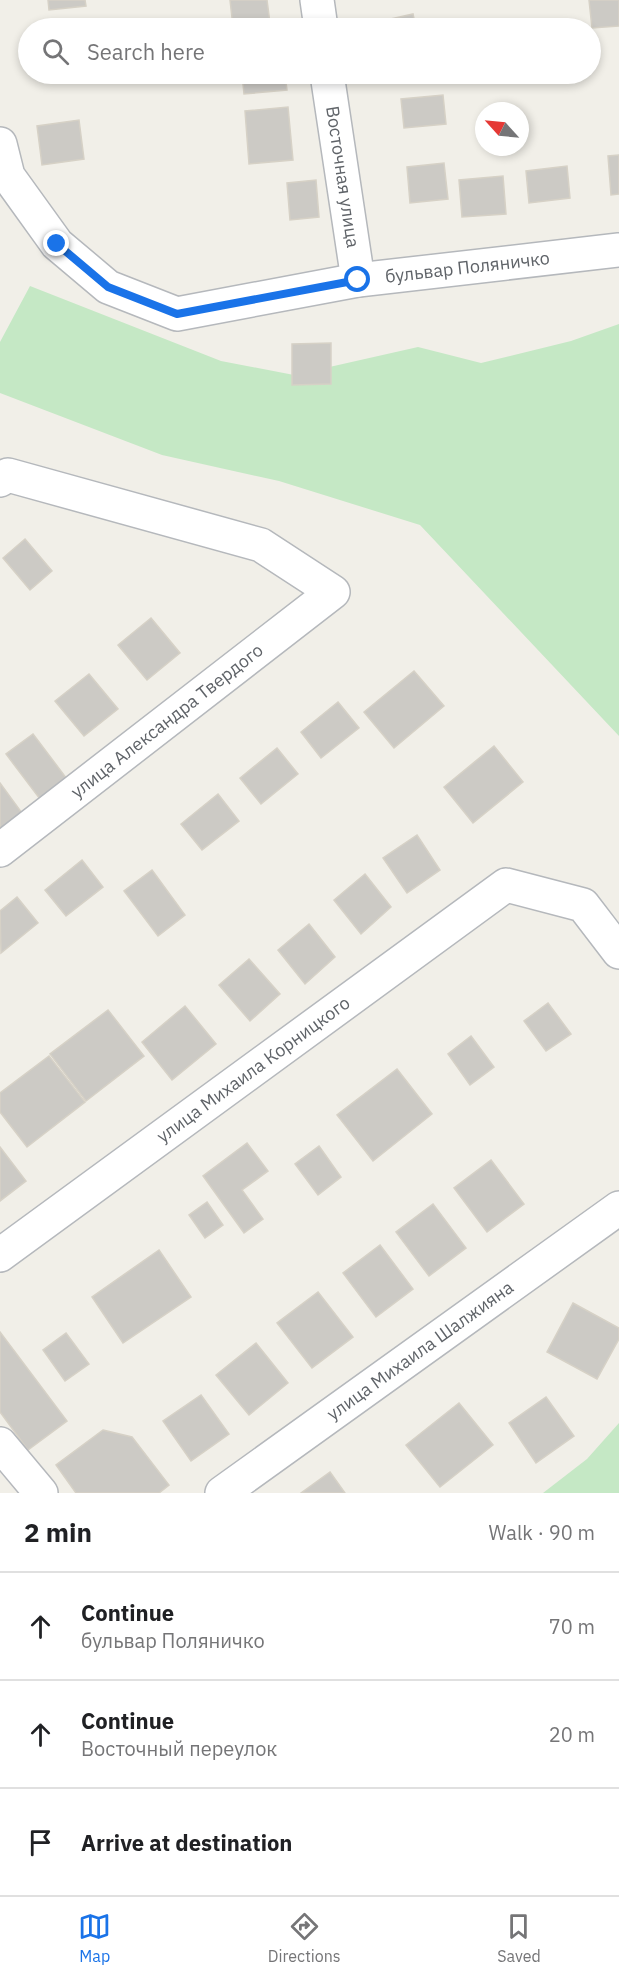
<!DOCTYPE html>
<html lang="en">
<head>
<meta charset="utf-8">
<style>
	body { margin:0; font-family:"IBM Plex Sans",sans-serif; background:#f6f6f6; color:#202124 }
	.compass { position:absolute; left:475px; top:102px; width:54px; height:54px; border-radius:50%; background:#fff; box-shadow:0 3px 9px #0003; rotate:297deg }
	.stop { position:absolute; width:18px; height:18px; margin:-14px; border:4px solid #1a73e8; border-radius:50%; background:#fff }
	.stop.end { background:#1a73e8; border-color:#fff; box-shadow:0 2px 6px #0008 }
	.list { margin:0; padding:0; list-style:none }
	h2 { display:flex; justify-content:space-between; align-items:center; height:78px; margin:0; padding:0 24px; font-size:26px }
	h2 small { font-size:20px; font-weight:400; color:#757577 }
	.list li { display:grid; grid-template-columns:39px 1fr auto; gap:18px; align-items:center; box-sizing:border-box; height:108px; padding:0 24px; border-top:2px solid #e0e0e0 }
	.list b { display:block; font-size:22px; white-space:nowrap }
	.list p { margin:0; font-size:20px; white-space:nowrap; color:#757577 }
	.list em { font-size:20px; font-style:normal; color:#757577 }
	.icon { flex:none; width:33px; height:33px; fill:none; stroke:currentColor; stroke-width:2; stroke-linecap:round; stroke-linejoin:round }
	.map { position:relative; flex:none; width:619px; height:1493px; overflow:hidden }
	.search { position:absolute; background:#fff; box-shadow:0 3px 9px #0003; left:18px; right:18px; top:18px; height:66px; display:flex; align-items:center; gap:15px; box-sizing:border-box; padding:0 21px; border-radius:33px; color:#757577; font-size:22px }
	.sheet { height:402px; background:#fff }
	nav { display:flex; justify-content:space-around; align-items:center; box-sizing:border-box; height:84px; border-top:2px solid #e0e0e0; background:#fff; font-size:16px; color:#757577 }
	nav a { display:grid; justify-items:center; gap:3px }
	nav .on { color:#1a73e8 }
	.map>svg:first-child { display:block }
	.green { fill:#c5e8c5 }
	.building { fill:#cccac5; stroke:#d6d1c6; stroke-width:1.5 }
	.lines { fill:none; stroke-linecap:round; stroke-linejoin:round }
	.minor-casing { stroke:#b5b8bc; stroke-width:36 }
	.minor { stroke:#fff; stroke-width:33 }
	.route { stroke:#1a73e8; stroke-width:8 }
	.labels { text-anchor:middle; stroke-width:4.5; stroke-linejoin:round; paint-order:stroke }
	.street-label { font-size:18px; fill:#5f6368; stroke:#fff }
</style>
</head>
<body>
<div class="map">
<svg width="619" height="1493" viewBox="0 0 619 1493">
	<rect width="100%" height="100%" fill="#f1efe8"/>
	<g class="green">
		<polygon points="30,286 221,361 294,375 418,347 481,363 571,341 619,324 619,736 420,525 279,481 162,455 0,393 0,342"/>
		<polygon points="619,1423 619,1493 543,1493 587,1459"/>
	</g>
	<g class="building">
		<polygon points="48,0 85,0 86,6 49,10"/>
		<polygon points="230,0 267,0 270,23 233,27"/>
		<polygon points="589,0 619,0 619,26 592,28"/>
		<polygon points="413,14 416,28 378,28 377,22"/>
		<polygon points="242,74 285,74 287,90 244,94"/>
		<polygon points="443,95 446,124 404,128 401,99"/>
		<polygon points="288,107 293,160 249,164 245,111"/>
		<polygon points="79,120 84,159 42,165 37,126"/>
		<polygon points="619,155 619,194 611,195 608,156"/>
		<polygon points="444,163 448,199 410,203 407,167"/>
		<polygon points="567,166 570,198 529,203 526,171"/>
		<polygon points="503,176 506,214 462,217 459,180"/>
		<polygon points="316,180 319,217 290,220 287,183"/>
		<polygon points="331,343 331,384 292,385 292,344"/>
		<polygon points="25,539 52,571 30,590 3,558"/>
		<polygon points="151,618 180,653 147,680 118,645"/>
		<polygon points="414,671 444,706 394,748 364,712"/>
		<polygon points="89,674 118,709 84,736 55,701"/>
		<polygon points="338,702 359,728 321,758 301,732"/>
		<polygon points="33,734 67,779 40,799 6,754"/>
		<polygon points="494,746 523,782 473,823 444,787"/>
		<polygon points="277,748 298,774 261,804 240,778"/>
		<polygon points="0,783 22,813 0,829"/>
		<polygon points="218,794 239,821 202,850 181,824"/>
		<polygon points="417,835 440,870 407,893 383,858"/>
		<polygon points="82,860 103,887 66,916 45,890"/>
		<polygon points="152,870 185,915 158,936 124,891"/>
		<polygon points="365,874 391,907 361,934 334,900"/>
		<polygon points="17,897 38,923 1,953 0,911"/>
		<polygon points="309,924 335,957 305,984 278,950"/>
		<polygon points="249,959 280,994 250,1021 219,985"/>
		<polygon points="548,1003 571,1034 546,1051 524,1021"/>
		<polygon points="185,1006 216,1044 172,1080 142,1042"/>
		<polygon points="108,1010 144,1056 86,1101 50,1054"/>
		<polygon points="471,1036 494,1067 470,1085 448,1054"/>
		<polygon points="49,1056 85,1102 27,1147 0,1112 0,1093"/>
		<polygon points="397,1069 432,1114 373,1161 337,1115"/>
		<polygon points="247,1143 268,1171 242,1190 263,1219 244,1233 203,1176"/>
		<polygon points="319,1146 341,1177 318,1195 295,1164"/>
		<polygon points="0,1147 26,1181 0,1201"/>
		<polygon points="491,1160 524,1204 487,1232 454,1188"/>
		<polygon points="207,1202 223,1225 205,1238 189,1215"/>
		<polygon points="433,1204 466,1248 429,1276 396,1232"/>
		<polygon points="380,1245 413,1289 376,1317 343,1273"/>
		<polygon points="159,1250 191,1297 123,1343 92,1297"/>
		<polygon points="318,1292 353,1337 312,1368 277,1323"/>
		<polygon points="573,1303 619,1328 619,1339 597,1379 547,1352"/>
		<polygon points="0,1332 67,1421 28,1450 0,1412"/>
		<polygon points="66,1333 89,1364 65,1381 43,1350"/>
		<polygon points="256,1343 288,1383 249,1415 216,1375"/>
		<polygon points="201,1395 229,1434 191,1461 163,1421"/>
		<polygon points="546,1397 574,1436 536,1463 509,1423"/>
		<polygon points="459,1403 493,1445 440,1487 406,1445"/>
		<polygon points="103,1430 132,1437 169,1485 159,1493 76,1493 56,1465"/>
		<polygon points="330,1472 345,1493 301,1493"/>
	</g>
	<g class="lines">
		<defs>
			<g id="minor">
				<polyline points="317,0 321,28"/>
				<path id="s1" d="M327 74 358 280"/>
				<path id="s2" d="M0 144 8 176 57 244 108 287 177 314 358 280 619 250"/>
				<polyline points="0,480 8,475 261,545 333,592 0,850"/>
				<path id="s3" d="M0 1255 506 885 583 905 619 952"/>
				<polyline points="0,1444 41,1493"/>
				<path id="s4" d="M222 1493 619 1208"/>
			</g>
		</defs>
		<use href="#minor" class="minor-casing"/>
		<use href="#minor" class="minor"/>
	</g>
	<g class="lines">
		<polyline class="route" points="57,244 108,287 177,314 358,280"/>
	</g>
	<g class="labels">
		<g class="street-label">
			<text dy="6" stroke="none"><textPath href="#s1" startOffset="104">Восточная улица</textPath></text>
			<text dy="6" stroke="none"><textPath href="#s2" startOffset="552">бульвар Поляничко</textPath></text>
			<text transform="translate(167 721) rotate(-38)" y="6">улица Александра Твердого</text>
			<text dy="6" stroke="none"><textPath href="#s3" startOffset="314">улица Михаила Корницкого</textPath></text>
			<text dy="6" stroke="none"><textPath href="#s4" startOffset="244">улица Михаила Шалжияна</textPath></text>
		</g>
	</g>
</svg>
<svg class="compass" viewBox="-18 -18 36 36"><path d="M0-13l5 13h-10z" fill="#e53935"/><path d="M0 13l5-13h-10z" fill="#757577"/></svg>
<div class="stop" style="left:358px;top:280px"></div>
<div class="stop end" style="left:57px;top:244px"></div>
<div class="search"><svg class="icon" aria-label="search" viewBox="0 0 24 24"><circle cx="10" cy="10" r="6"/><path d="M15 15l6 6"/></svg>Search here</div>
</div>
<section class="sheet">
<h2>2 min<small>Walk · 90 m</small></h2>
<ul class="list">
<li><svg class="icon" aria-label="ahead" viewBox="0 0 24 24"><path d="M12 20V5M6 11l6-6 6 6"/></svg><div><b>Continue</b><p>бульвар Поляничко</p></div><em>70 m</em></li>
<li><svg class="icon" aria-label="ahead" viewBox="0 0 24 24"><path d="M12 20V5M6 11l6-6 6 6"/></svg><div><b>Continue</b><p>Восточный переулок</p></div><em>20 m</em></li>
<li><svg class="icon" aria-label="arrive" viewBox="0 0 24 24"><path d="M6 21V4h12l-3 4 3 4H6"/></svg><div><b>Arrive at destination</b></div></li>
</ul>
</section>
<nav>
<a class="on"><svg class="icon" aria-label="map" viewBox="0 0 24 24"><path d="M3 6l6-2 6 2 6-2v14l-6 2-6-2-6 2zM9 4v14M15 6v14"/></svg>Map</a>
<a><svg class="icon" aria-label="directions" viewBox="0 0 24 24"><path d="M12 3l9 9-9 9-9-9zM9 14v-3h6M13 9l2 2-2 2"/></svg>Directions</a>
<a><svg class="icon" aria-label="saved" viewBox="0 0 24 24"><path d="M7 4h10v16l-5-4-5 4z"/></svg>Saved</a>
</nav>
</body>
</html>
